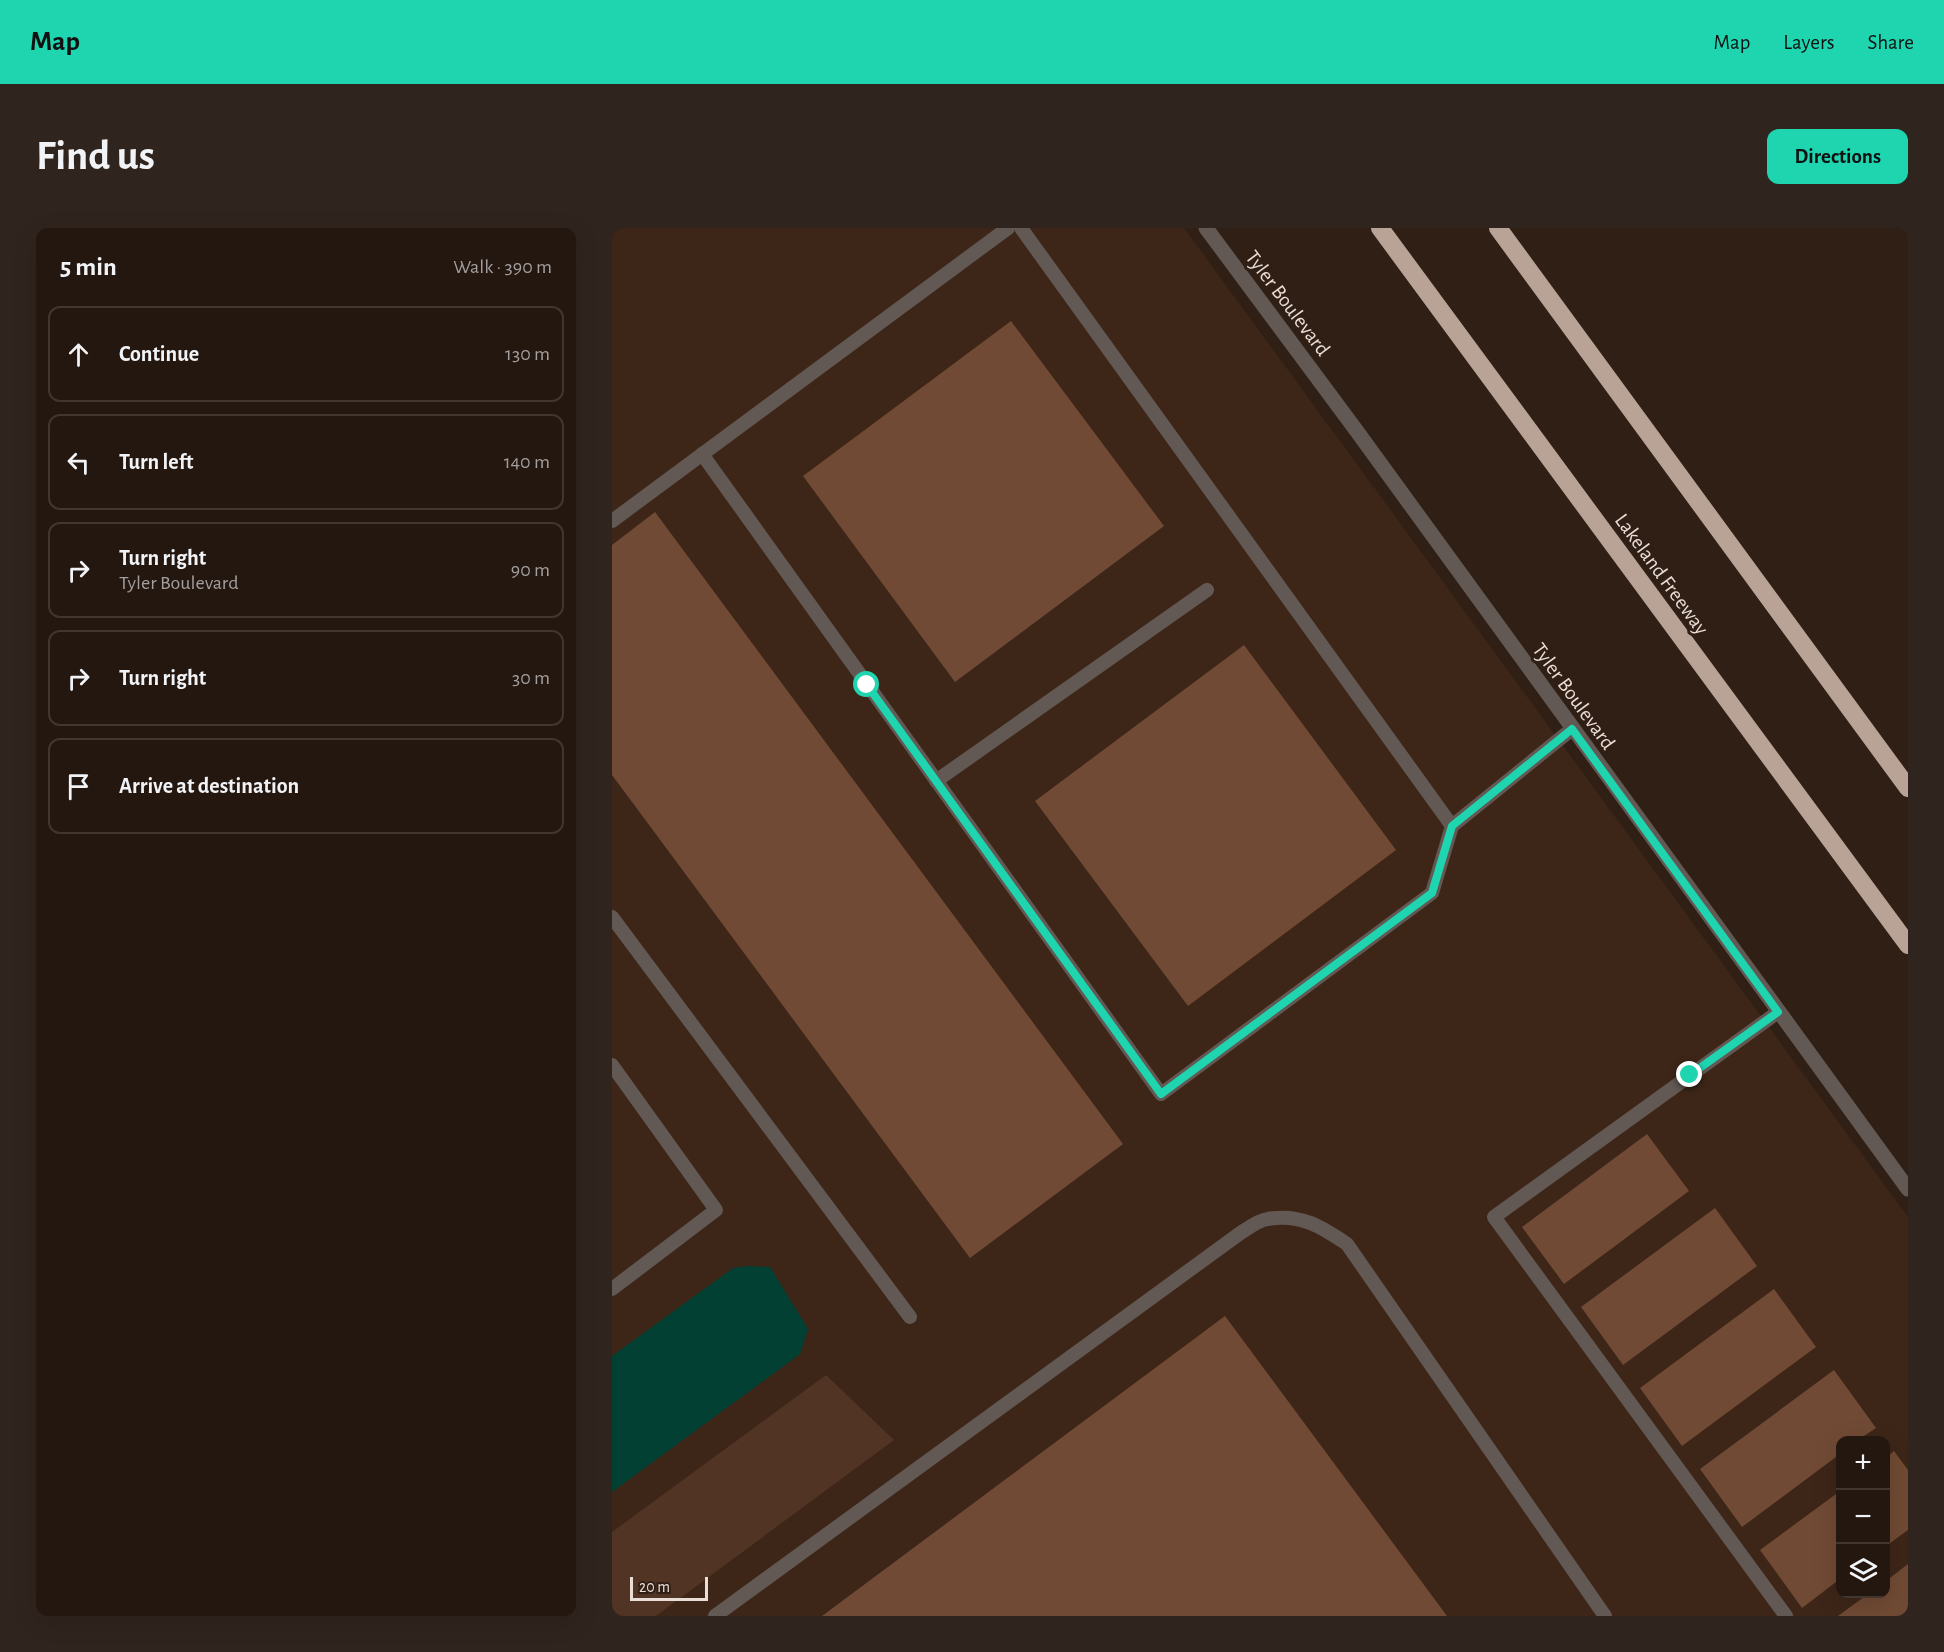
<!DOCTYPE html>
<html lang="en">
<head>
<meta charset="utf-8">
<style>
	body { margin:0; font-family:"Alegreya Sans",sans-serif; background:#30241e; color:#f1f3f6 }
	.controls { position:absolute; right:18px; bottom:18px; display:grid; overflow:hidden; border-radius:12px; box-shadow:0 6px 24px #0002 }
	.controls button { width:54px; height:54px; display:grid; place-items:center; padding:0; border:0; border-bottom:2px solid #413630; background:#241710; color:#f1f3f6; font:30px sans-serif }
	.scale { position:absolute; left:18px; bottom:15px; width:78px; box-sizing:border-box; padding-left:6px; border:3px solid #e9ddd6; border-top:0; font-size:16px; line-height:21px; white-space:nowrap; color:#e9ddd6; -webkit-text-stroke:4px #301f15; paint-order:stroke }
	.stop { position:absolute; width:18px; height:18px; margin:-14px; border:4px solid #1ed5b0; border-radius:50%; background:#fff }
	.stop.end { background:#1ed5b0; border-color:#fff; box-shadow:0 2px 6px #0008 }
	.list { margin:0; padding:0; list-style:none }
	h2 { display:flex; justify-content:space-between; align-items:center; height:78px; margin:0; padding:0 24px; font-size:26px }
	h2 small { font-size:20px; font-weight:400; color:#a39f9f }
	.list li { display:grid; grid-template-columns:39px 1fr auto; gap:18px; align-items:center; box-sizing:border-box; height:96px; margin:0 12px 12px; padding:0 12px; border:2px solid #413630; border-radius:12px }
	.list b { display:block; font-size:22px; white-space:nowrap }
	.list p { margin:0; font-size:20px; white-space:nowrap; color:#a39f9f }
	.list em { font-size:20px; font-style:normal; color:#a39f9f }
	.icon { flex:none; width:33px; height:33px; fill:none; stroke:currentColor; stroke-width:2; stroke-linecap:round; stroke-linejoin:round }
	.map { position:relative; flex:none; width:1296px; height:1388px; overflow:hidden; border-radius:12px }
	header { display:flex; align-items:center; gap:36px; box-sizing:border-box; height:84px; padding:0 30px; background:#1ed5b0; color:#111 }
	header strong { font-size:28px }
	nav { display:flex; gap:33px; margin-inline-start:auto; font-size:21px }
	.intro { display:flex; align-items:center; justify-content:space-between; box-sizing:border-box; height:144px; padding:0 36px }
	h1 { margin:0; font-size:42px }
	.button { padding:15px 27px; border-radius:12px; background:#1ed5b0; color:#111; font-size:21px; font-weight:700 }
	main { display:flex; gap:36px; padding:0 36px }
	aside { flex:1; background:#241710; border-radius:12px; box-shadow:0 6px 24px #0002 }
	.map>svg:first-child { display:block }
	.built { fill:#3d2618; fill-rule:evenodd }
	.green { fill:#513423 }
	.water { fill:#014033 }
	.building { fill:#704a34 }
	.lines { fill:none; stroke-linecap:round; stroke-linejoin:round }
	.service { stroke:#625954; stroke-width:14 }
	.tertiary { stroke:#625954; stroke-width:15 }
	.motorway { stroke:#b9a296; stroke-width:18 }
	.route { stroke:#1ed5b0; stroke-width:8 }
	.labels { text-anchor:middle; stroke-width:6; stroke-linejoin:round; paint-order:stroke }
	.street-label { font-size:21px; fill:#e9ddd6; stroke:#301f15 }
</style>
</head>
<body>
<header>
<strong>Map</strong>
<nav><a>Map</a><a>Layers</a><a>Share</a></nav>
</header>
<div class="intro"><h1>Find us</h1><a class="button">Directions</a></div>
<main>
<aside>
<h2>5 min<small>Walk · 390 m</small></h2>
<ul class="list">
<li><svg class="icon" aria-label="ahead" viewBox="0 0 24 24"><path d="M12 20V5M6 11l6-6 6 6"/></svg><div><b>Continue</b></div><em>130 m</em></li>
<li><svg class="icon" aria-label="left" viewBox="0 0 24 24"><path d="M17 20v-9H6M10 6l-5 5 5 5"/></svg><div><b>Turn left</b></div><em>140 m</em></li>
<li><svg class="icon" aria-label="right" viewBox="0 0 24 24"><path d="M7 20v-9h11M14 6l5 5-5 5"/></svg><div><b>Turn right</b><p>Tyler Boulevard</p></div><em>90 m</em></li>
<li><svg class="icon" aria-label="right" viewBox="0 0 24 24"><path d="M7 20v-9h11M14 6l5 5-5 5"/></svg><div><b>Turn right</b></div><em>30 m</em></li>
<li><svg class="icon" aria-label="arrive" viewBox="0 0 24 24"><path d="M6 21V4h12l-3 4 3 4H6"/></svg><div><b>Arrive at destination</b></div></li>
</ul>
</aside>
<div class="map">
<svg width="1296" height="1388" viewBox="0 0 1296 1388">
	<rect width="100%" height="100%" fill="#301f15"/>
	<path class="built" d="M0 0H572L1296 989V1388H0ZM1228 1212H1274V1366H1228Z"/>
	<polygon class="green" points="214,1147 282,1212 44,1388 0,1388 0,1304"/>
	<polygon class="water" points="136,1038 158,1039 196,1101 188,1126 0,1264 0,1128 121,1040"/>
	<g class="building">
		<polygon points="399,93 552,298 343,454 191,248"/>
		<polygon points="43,284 511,916 358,1030 0,547 0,317"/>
		<polygon points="632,417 784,622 576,778 423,573"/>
		<polygon points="1035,906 1077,963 952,1056 910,999"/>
		<polygon points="1103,980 1145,1038 1011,1137 969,1079"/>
		<polygon points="1162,1061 1204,1119 1070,1218 1028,1160"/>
		<polygon points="613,1088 835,1388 210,1388"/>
		<polygon points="1222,1142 1264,1200 1246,1212 1228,1212 1228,1226 1130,1299 1088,1241"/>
		<polygon points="1282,1223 1296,1242 1296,1302 1274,1318 1274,1230"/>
		<polygon points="1228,1263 1228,1351 1190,1380 1148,1322"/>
		<polygon points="1296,1336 1296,1388 1226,1388 1256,1366 1274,1366 1274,1353"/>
	</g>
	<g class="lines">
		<g class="service">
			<polyline points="409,0 840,598"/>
			<polyline points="90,226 549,866 820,665 840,598 960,501"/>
			<polyline points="0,293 396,0"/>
			<polyline points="324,553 595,362"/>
			<polyline points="0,689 298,1089"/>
			<polyline points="1166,784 882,989 1174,1388"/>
			<polyline points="0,837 104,982 0,1061"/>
			<path d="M103 1388 627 1006C635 1001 646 992 656 991 688 985 710 999 735 1016L993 1388"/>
		</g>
		<polyline class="tertiary" points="594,0 744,202 1296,961"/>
		<g class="motorway">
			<polyline points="768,0 1296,717"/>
			<polyline points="886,0 1296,560"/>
		</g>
	</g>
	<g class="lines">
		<polyline class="route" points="255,457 549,866 820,665 840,598 960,501 1166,784 1078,847"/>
	</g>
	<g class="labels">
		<g class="street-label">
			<text transform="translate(676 75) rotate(53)" y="7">Tyler Boulevard</text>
			<text transform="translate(1050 346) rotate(54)" y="7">Lakeland Freeway</text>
			<text transform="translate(962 468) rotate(54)" y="7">Tyler Boulevard</text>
		</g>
	</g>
</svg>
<div class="controls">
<button>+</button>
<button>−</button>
<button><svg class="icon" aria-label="layers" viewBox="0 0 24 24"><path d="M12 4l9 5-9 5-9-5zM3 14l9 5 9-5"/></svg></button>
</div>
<div class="scale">20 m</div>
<div class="stop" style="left:255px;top:457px"></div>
<div class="stop end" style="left:1078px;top:847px"></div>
</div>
</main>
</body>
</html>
